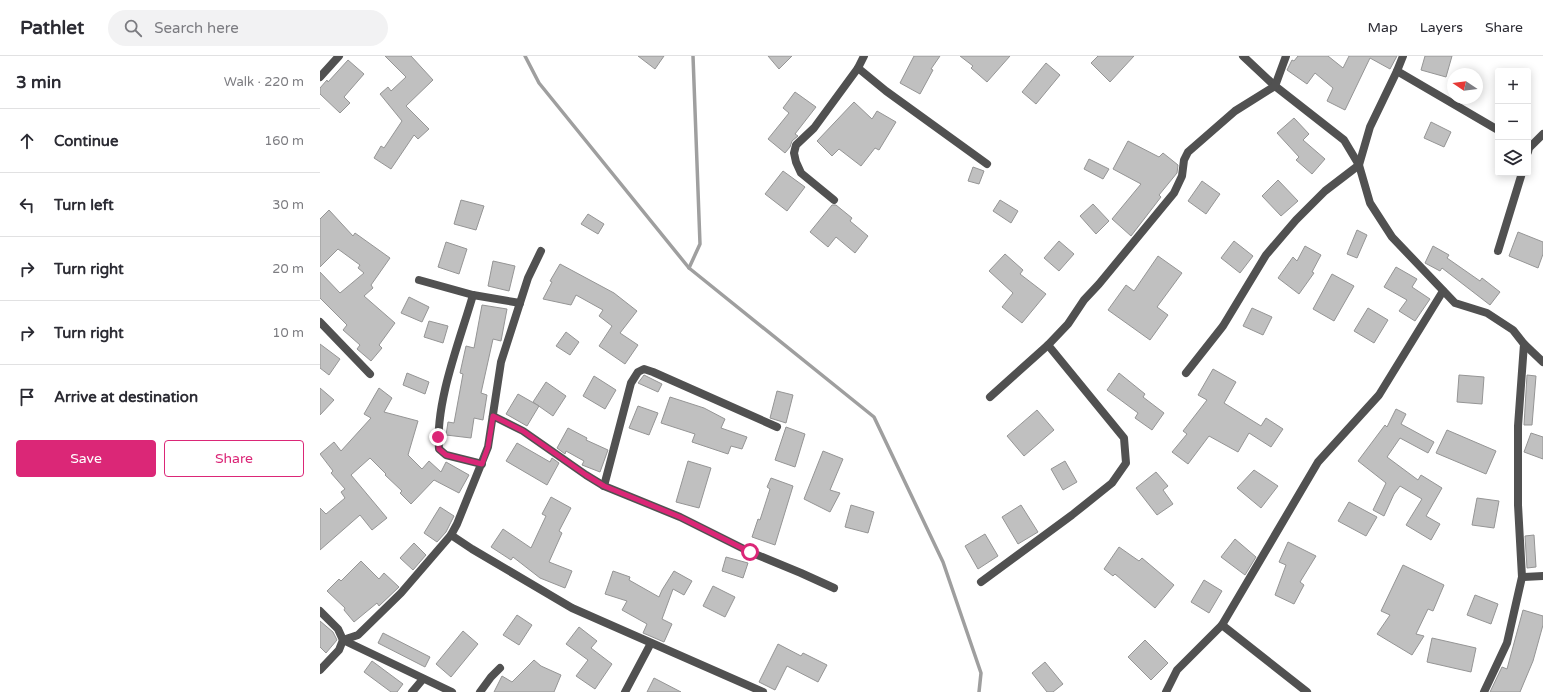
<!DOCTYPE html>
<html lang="en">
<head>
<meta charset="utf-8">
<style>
	body { margin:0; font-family:"Varela Round",sans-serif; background:#f2f2f3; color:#2b2b33 }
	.controls { position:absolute; right:12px; top:12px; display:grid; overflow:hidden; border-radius:4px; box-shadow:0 2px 10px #0003 }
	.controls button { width:36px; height:36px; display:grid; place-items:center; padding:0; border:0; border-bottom:1px solid #e1e1e2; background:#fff; color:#2b2b33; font:20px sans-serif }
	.compass { position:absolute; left:1127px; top:12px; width:36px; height:36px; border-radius:50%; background:#fff; box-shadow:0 2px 10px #0003; rotate:283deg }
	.stop { position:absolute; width:12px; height:12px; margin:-9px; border:3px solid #db2777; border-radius:50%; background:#fff }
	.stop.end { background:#db2777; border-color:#fff; box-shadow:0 1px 4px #0008 }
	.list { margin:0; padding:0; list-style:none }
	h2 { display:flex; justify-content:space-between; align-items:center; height:52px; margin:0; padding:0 16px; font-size:17px }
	h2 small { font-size:13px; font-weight:400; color:#7c7c81 }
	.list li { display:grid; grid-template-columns:26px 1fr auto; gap:12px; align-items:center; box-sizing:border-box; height:64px; padding:0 16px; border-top:1px solid #e1e1e2 }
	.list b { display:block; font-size:15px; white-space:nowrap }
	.list em { font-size:13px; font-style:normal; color:#7c7c81 }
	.actions { display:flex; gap:8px; padding:12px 16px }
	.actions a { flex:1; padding:9px 0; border:1px solid #db2777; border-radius:4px; text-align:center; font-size:14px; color:#db2777 }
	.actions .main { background:#db2777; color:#fff }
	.icon { flex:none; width:22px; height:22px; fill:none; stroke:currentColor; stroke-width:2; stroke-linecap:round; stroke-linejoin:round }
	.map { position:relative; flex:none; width:1223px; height:636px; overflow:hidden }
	header { display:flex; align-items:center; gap:24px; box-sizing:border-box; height:56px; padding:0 20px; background:#fff; border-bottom:1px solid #e1e1e2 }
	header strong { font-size:19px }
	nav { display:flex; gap:22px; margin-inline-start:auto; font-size:14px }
	.search { width:280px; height:36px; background:#f2f2f3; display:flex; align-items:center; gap:10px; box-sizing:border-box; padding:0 14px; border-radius:22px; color:#7c7c81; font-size:15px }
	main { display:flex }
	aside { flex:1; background:#fff }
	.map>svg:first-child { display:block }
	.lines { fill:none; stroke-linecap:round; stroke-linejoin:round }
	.stream { stroke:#9f9f9f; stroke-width:3.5 }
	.building { fill:#c0c0c0; stroke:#959595 }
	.street { stroke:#515151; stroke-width:8 }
	.route { stroke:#db2777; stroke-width:5 }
</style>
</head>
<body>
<header>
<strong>Pathlet</strong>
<div class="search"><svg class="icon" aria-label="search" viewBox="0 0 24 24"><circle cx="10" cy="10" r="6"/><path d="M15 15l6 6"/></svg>Search here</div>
<nav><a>Map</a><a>Layers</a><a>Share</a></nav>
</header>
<main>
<aside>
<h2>3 min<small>Walk · 220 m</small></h2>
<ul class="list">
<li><svg class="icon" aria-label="ahead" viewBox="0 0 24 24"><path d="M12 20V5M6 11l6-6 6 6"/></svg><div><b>Continue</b></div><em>160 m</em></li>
<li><svg class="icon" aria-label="left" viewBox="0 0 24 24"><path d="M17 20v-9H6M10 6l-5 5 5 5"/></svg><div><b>Turn left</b></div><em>30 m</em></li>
<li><svg class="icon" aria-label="right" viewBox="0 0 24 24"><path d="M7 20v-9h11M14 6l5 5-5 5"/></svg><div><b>Turn right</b></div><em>20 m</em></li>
<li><svg class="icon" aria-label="right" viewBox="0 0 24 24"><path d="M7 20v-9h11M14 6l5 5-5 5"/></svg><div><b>Turn right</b></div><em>10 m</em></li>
<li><svg class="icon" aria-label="arrive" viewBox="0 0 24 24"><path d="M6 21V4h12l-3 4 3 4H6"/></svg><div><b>Arrive at destination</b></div></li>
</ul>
<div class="actions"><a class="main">Save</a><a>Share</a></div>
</aside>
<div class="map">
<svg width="1223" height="636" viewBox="0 0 1223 636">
	<rect width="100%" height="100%" fill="#fff"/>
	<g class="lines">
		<g class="stream">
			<polyline points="205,0 219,27 369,212 554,361 623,506 661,617 659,636"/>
			<polyline points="369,212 380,188 373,0"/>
		</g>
	</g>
	<g class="building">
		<polygon points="65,0 91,0 113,24 86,50 109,73 98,83 94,79 71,113 54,102 61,90 64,92 82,65 60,38 68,31 71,35 86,21"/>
		<polygon points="318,0 344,0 335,13"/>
		<polygon points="448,0 472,0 459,13"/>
		<polygon points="594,0 620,0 611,13 613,14 600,38 580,27"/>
		<polygon points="640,0 690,0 667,26 651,12 653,10"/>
		<polygon points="778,0 814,0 790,26 771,7"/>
		<polygon points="978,0 1008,0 1023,12 1029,0 1077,0 1070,13 1050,2 1025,54 1007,45 1013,32 995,17 987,28 967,14 972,4 974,5"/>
		<polygon points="1105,0 1132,0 1126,21 1101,14"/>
		<polygon points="28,4 44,18 24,41 30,47 20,57 0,38 0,32 7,24 8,26"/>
		<polygon points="726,7 740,19 716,48 702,36"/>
		<polygon points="475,36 496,51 475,78 478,80 472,85 470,91 465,97 448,83 469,57 463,52"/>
		<polygon points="534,46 552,63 557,55 576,66 559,94 555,92 541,110 519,93 512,100 497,85"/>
		<polygon points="974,62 989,78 983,84 1005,103 992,118 976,104 979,101 957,77"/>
		<polygon points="1111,66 1131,76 1124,91 1104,82"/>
		<polygon points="808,85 839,101 843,97 858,109 857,117 839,139 841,141 811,180 792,163 821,128 793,113"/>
		<polygon points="769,103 789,113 783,123 764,113"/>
		<polygon points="653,111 664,115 659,128 648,125"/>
		<polygon points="463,115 485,131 467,155 445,138"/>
		<polygon points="958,124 978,145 961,160 942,140"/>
		<polygon points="882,125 900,138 886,158 868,145"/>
		<polygon points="141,144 164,150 156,174 134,168"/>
		<polygon points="680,144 698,155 691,167 673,155"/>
		<polygon points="773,148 789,165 776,178 760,160"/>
		<polygon points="512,149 516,149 532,162 530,165 548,180 535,197 516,181 508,191 490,176"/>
		<polygon points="9,154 33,180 35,177 70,202 51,229 53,232 44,240 75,267 59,289 62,292 51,305 37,293 40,289 23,274 27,269 0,242 0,216 20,237 44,217 38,212 40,209 18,193 0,211 0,163"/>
		<polygon points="268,158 284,168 278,178 261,168"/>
		<polygon points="1037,174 1047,179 1037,202 1027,198"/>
		<polygon points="1198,176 1223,186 1223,198 1218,212 1189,200"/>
		<polygon points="739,185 754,198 739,215 724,202"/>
		<polygon points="914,185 933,200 920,217 901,202"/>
		<polygon points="126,186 147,193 139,218 118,211"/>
		<polygon points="985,190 1001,199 992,216 994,217 979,238 958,222 973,201 977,205"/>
		<polygon points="1113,190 1129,199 1127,202 1160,225 1162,222 1180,236 1170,249 1122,212 1120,215 1105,207"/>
		<polygon points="685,198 703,214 700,218 726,238 702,267 682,251 693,237 669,215"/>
		<polygon points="838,200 862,217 837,251 848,259 830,284 788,254 806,229 814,235"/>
		<polygon points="173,205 195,210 189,235 168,230"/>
		<polygon points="240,208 294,237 317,255 300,277 318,289 305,308 279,290 292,270 279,260 283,254 256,239 251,249 223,243 232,226 230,225"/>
		<polygon points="1076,211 1097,223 1092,231 1110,243 1095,265 1079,255 1087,244 1064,231"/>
		<polygon points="1012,218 1034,230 1014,265 993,253"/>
		<polygon points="89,241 109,251 102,266 81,257"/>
		<polygon points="162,249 187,253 181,285 173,283 161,337 167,339 163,364 154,362 151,382 126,379 128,366 134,367 143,318 140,317 146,290 154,292"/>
		<polygon points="932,252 952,261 943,279 923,270"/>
		<polygon points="1048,252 1068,264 1054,287 1034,275"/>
		<polygon points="109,265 128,270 123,287 104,281"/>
		<polygon points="246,276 259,286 250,299 236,290"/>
		<polygon points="0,288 20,303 9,319 0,312"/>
		<polygon points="893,313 916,326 904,347 941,370 946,362 963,373 951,391 929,377 918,396 889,380 868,408 852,396 867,378 863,375 887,344 878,339"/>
		<polygon points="87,317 109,326 105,338 83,329"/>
		<polygon points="799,317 825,338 823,341 844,357 832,374 815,362 818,357 787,334"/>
		<polygon points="324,319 342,328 338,336 318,327"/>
		<polygon points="1139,319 1164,321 1162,348 1137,346"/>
		<polygon points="1207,319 1216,320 1212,369 1204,369"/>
		<polygon points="274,320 296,334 285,353 263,340"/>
		<polygon points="226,326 246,340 233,360 213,346"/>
		<polygon points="0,332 14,344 0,359"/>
		<polygon points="59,332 72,342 64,356 98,365 88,399 102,413 109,405 121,416 126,406 149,419 139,437 114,424 91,448 80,437 82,435 65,419 66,418 50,402 31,419 67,462 52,474 40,459 0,494 0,452 6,458 25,442 21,436 25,433 11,417 13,415 0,398 14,386 21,395 51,362 44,358"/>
		<polygon points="457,335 473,339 466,367 450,362"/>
		<polygon points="198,338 219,350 207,370 186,358"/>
		<polygon points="350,341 384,352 405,363 401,372 427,381 422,393 411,390 408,398 372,386 375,378 341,367"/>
		<polygon points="318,350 338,357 329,379 309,372"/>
		<polygon points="1076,353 1086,358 1081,368 1114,386 1108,397 1080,382 1067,401 1098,424 1101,419 1122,432 1106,460 1120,468 1111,484 1086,469 1102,443 1080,430 1074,438 1064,460 1053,454 1066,427 1038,405 1065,369 1067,371"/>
		<polygon points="717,354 734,374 704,400 687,380"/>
		<polygon points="466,371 485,378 475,411 455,404"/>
		<polygon points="248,372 267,382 266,384 288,394 280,416 262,409 264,405 246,395 245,398 237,392"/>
		<polygon points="1127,374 1176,395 1166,418 1116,397"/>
		<polygon points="1211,377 1223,381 1223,403 1204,396"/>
		<polygon points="197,387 230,406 232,402 239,407 227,429 186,405"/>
		<polygon points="503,395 523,403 510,434 520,437 510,456 484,443"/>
		<polygon points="368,405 391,412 379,452 356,446"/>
		<polygon points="745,405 757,426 743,434 731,413"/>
		<polygon points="934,414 958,430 941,452 917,432"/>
		<polygon points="836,416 848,430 843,434 853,448 837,459 816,432"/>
		<polygon points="451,422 473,430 455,489 432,481 438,463 440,464 450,433 447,431"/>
		<polygon points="231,441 251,452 239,475 242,477 229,506 252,515 245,532 220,522 193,501 191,504 171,491 183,473 211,492 226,460 222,458"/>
		<polygon points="1157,442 1179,445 1174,472 1152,469"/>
		<polygon points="1029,446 1057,461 1046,480 1018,465"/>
		<polygon points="531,449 554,456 548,477 525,471"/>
		<polygon points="701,449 718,476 698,488 682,461"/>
		<polygon points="120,451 134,460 126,476 117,486 104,477"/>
		<polygon points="665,478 678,500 658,513 645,490"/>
		<polygon points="1214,479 1216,511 1207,512 1205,480"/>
		<polygon points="915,483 936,501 925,519 901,501"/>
		<polygon points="968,486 996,500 980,526 984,529 974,548 955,539 966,509 959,506"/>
		<polygon points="94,487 106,499 93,514 80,502"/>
		<polygon points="799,491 819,505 822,502 854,529 835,552 795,518 793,520 784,513"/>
		<polygon points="406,501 428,507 423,522 402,515"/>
		<polygon points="41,505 59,523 64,517 79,531 59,550 57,547 34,566 24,554 25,552 7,535 19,523 21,525"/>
		<polygon points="1083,509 1124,529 1113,555 1108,553 1096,578 1104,580 1092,599 1057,578 1070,559 1061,555"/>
		<polygon points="293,515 310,521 309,524 339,541 342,534 354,515 372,525 364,539 353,533 342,563 352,568 344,586 323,577 327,568 302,554 307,545 285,538"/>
		<polygon points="884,524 902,535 889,557 871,546"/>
		<polygon points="393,530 415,541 405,561 383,550"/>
		<polygon points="1155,539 1178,548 1171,568 1147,559"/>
		<polygon points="1203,554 1223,560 1223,569 1213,605 1200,636 1170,636 1182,611 1187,613"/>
		<polygon points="197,559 212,569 199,589 183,579"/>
		<polygon points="0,565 13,576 17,584 6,597 0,591"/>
		<polygon points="259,571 277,585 271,592 292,608 275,633 256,620 268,604 246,588"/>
		<polygon points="143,575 158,588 131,621 116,608"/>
		<polygon points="63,577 110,601 105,611 58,587"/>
		<polygon points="1112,582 1156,592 1151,616 1107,606"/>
		<polygon points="825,584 848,607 831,624 808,601"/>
		<polygon points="458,588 481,600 483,597 507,609 498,626 467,610 455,634 439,626"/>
		<polygon points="214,604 221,610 241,619 234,636 174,636 182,620 192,626"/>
		<polygon points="52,605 83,628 77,636 71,636 44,616"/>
		<polygon points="725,606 743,628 733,636 727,636 712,617"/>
		<polygon points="334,622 361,636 327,636"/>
	</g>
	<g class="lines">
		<g class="street">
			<polyline points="923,0 955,30 1024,84 1039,109 1050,147 1072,181 1135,247 1167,257 1193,274 1204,288 1198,370 1198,449 1202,521 1187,587 1164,636"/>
			<polyline points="538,12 566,35 667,108"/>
			<polyline points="1077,15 1178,74"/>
			<polyline points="0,21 19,0"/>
			<polyline points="1208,96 1209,92 1223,78"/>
			<polyline points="514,144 481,117 476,106 474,97 476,89 494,72 538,12 544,0"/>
			<polyline points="1178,195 1202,117"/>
			<path d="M99 224 153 239C140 284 115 346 119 393L126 399 162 408"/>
			<polyline points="153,239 200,247"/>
			<polyline points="0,266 50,318"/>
			<polyline points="1204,288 1223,306"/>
			<polyline points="866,317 903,270 946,199 976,164 1005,135 1039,109 1050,71 1077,15 1083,0"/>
			<polyline points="670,341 728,289"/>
			<polyline points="173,360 203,375 266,419 284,430 360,461 430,496 481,517 514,532"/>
			<polyline points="284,430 311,327 318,316 324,313 333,316 457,371"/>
			<polyline points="131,479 152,493 252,552 443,636"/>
			<polyline points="1202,521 1223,520"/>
			<polyline points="661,526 752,459 792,427 806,407 804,382 728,289 748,268 764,244 779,228 854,137 862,120 864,104 868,96 915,55 955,30 966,0"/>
			<polyline points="0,555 18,573 23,584 19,594 0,614"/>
			<polyline points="902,569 987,636"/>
			<polyline points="23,584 38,579 81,537 131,479 137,468 168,391 181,306 208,222 221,195"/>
			<polyline points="23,584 132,636"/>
			<polyline points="92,636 103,623"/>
			<polyline points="160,636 171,621 180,612"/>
			<polyline points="305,636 331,587"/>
			<polyline points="846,636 857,614 902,569 998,406 1059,339 1123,235"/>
		</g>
	</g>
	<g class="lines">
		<polyline class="route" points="118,381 119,393 126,399 162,408 168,391 173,360 203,375 266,419 284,430 360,461 430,496"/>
	</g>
</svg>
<div class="controls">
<button>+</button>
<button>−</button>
<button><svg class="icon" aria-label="layers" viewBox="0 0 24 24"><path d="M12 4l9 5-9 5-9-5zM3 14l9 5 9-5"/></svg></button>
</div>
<svg class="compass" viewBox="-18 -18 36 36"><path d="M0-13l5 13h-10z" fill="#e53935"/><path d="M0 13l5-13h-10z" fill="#7c7c81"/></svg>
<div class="stop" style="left:430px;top:496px"></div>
<div class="stop end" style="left:118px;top:381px"></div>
</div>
</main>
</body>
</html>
